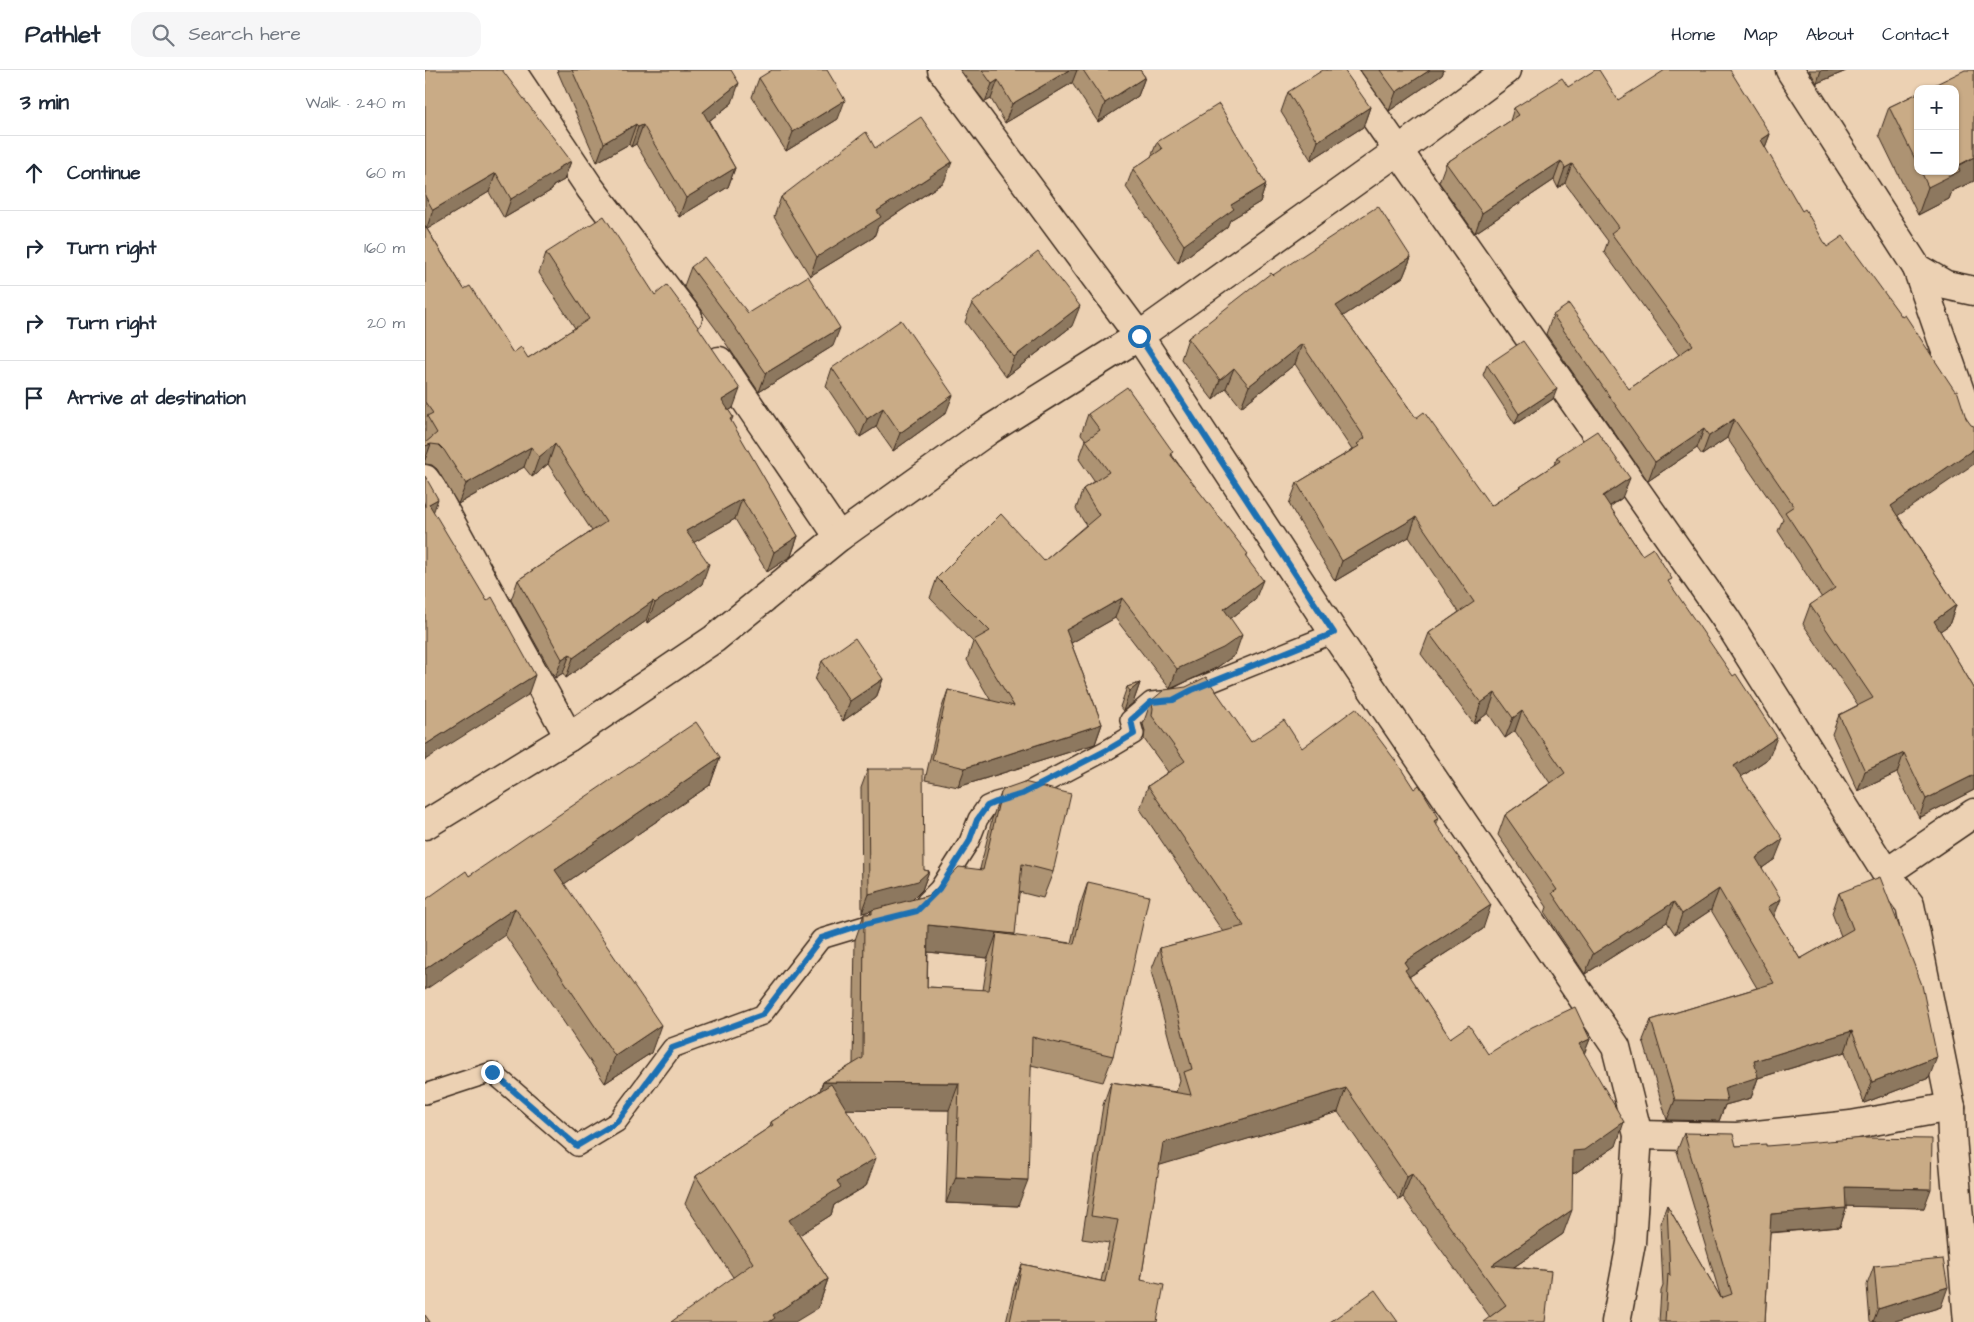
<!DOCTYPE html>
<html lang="en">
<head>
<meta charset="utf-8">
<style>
	body { margin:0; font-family:"Architects Daughter",sans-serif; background:#f6f6f7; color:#1f2937 }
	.controls { position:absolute; right:15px; top:15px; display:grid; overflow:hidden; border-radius:10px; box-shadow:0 1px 4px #0004 }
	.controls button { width:45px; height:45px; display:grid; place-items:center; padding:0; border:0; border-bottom:1px solid #e0e1e3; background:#fff; color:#1f2937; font:25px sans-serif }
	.stop { position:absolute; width:15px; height:15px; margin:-11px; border:4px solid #1f6fb2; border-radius:50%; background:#fff }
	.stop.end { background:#1f6fb2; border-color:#fff; box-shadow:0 1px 5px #0008 }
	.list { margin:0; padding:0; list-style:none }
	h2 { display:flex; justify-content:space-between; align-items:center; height:65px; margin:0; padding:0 20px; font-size:21px }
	h2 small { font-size:16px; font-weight:400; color:#747a83 }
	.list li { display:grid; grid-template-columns:32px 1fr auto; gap:15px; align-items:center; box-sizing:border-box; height:75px; padding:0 20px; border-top:1px solid #e0e1e3 }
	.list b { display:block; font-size:19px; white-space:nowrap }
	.list em { font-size:16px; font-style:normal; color:#747a83 }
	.icon { flex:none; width:28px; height:28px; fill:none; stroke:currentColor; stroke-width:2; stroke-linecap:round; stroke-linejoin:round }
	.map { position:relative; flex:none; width:1549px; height:1252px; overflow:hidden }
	header { display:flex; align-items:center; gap:30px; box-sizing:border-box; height:70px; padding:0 25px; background:#fff; border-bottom:1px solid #e0e1e3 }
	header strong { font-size:24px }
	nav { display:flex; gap:28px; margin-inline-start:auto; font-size:18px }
	.search { width:350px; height:45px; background:#f6f6f7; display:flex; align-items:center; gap:12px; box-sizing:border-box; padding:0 18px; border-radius:15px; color:#747a83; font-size:19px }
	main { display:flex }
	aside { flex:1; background:#fff }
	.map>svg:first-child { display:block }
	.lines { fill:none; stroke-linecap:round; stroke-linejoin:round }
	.service-casing { stroke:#3b2a1e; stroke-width:22 }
	.minor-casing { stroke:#3b2a1e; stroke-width:31 }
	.service { stroke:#ecd1b3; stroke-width:19 }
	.minor { stroke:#ecd1b3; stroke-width:28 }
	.wall { fill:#ad9373; stroke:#3b2a1e; fill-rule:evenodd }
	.shaded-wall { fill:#8d785e; stroke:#3b2a1e }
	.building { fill:#c9ab86; stroke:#3b2a1e }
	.route { stroke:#1f6fb2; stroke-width:6 }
</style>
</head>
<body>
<header>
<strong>Pathlet</strong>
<div class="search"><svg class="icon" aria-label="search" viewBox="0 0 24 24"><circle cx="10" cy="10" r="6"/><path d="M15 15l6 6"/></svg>Search here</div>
<nav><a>Home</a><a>Map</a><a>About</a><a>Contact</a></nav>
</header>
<main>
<aside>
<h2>3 min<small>Walk · 240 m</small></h2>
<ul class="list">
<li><svg class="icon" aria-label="ahead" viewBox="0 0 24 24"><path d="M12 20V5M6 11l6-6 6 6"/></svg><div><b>Continue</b></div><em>60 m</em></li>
<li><svg class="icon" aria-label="right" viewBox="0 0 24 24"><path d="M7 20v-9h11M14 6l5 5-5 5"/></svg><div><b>Turn right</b></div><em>160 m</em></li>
<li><svg class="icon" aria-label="right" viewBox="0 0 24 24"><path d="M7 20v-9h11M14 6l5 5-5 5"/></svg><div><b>Turn right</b></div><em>20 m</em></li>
<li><svg class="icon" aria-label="arrive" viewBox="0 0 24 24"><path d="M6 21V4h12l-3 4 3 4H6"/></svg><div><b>Arrive at destination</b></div></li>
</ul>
</aside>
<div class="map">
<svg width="1549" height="1252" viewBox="0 0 1549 1252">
	<rect width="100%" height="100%" fill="#ecd1b3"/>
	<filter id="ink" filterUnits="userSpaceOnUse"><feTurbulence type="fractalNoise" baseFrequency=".02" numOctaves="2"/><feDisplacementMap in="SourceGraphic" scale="10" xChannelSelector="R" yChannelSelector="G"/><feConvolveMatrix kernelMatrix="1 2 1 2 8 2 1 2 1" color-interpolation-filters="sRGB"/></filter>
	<g filter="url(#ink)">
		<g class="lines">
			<defs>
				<g id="service">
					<polyline points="501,832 514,819 544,772 553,749 562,736 571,732 597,725 682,680 709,664 705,650 726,632 748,630 767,620 909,563"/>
					<polyline points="0,1024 67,1002 152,1076 192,1052 247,978 337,945 396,869 459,850"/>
				</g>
				<g id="minor">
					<polyline points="86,0 165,118 263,247"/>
					<polyline points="517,0 714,266 909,563 1191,977 1213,1065 1206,1173 1191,1252"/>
					<polyline points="917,0 1301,549 1461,803 1485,835 1526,1037 1527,1067 1543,1252"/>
					<polyline points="1365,0 1492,198 1521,215 1549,221"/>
					<polyline points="1492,198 1549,362"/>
					<polyline points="294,291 414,467"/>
					<polyline points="0,409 8,420 144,667"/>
					<polyline points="0,755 144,667 289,569 414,467 564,360 714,266 974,80 1082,0"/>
					<polyline points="1461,803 1549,743"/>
					<polyline points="1213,1065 1312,1067 1426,1055 1526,1037"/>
				</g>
			</defs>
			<use href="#service" class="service-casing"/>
			<use href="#minor" class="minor-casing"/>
			<use href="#service" class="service"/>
			<use href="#minor" class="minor"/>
		</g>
		<g class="wall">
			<polygon points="0,0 146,91 139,110 128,116 127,120 79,148 64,122 2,159 39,219 88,283 103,288 150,258 114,203 121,183 230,225 308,338 304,341 308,347 306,352 373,466 366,486 342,502 310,449 269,472 277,514 247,536 222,553 221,551 141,608 138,603 130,608 86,530 93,510 167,461 123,394 107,407 99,397 33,434 12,399 7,395 0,394"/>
			<polygon points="132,0 306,0 307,33 284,51 310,98 303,117 254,147 211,74 206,77 204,74 172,92"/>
			<polygon points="535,0 715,0 720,7 713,26 673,52 647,13 580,53 566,29 560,32"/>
			<polygon points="935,0 1019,0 1017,5 964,41"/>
			<polygon points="1384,0 1422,0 1421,1 1392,13"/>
			<polygon points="1549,0 1549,111 1527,121 1524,129 1493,145 1454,65 1464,37 1493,23 1493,101 1530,101"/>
			<polygon points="334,8 413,49 361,81 327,27"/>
			<polygon points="1143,17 1193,30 1345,64 1340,77 1473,446 1531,535 1524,555 1515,561 1549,618 1549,720 1494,748 1472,703 1433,721 1407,664 1414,645 1433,635 1378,554 1385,535 1397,528 1353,461 1358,449 1302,368 1277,385 1272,378 1223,411 1121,264 1128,245 1204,319 1254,285 1179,182 1183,171 1140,113 1133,118 1129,110 1050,163 1014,112 1021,93 1085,51 1089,38"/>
			<polygon points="863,22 945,37 938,57 886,90 856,42"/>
			<polygon points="732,72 841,114 835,132 805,150 802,157 753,193 701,117 708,99 726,87"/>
			<polygon points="450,78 519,112 453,156 449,167 385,206 349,147 356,127"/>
			<polygon points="986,187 978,207 918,246 991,348 1066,436 1129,395 1132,387 1197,428 1185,437 1217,485 1245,514 1344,688 1316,707 1350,789 1337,798 1349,847 1375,889 1416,866 1407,843 1414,823 1504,1008 1439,1033 1420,982 1333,1008 1326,1028 1300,1035 1294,1051 1242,1050 1218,970 1226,950 1332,918 1286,840 1250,864 1242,852 1160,904 1120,843 1122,837 1073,765 1080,745 1125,713 1090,661 1080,668 1063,643 1049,654 996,584 1004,563 1034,542 984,467 910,511 864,434 872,413 927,380 870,294 816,337 801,318 788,330 756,289 763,268 848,205"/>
			<polygon points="266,197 323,243 408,276 334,322 291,259 259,216"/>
			<polygon points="547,233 647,256 581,307 540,252"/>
			<polygon points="1062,295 1128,329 1090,354 1058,305"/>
			<polygon points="407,298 521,343 468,381 451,357 435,367 401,316"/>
			<polygon points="663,344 747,385 821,488 830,530 805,549 810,585 791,598 745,619 826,672 877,678 1011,754 1058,859 984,907 1025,968 1063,984 1165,969 1159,983 1191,1076 1150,1103 1147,1104 1138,1164 1089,1197 1126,1201 1065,1247 978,1127 974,1130 913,1042 734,1095 716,1210 732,1252 581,1252 589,1217 597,1194 676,1211 684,1173 657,1169 678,1035 686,1012 751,1022 755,1010 726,901 735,878 798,862 715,739 723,716 743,702 719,669 720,661 718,654 726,631 745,619 690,548 646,573 677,654 670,674 533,717 500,710 516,640 523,620 566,631 542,590 548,572 505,528 512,508 619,491 661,455 651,439 658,419 669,411 654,389 661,370 656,364"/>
			<polygon points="397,591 458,609 451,628 418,651 390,610"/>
			<polygon points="715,613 708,633 698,641 695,637 702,617"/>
			<polygon points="295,687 285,715 139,814 226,983 180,1013 80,865 44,806"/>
			<path d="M443 699 499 800 504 801 497 820 487 830 505 825 555 799 567 749 576 723 628 802 618 828 594 822 589 866 646 873 654 838 663 812 688 986 678 1012 606 995 593 1136 521 1133 524 1040 421 1039 441 1116 409 1135 406 1145 374 1165 403 1209 393 1238 308 1207 260 1134 271 1106 345 1057 346 1052 395 1021 398 1012 428 994 430 870 439 844H445L446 841 437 843 436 718ZM503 882 563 888 558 920 502 917Z"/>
			<polygon points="1259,1063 1311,1076 1341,1076 1499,1138 1421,1136 1421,1138 1415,1157 1345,1163 1340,1252 1234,1252 1236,1221 1238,1216 1235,1153 1242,1135 1296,1228 1252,1081"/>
			<polygon points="1449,1196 1516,1237 1467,1252 1445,1252 1442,1215"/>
		</g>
		<g class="shaded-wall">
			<polygon points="644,0 652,0 647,13 580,53 587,34"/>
			<polygon points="1005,0 1019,0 1017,5 964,41 971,22"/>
			<polygon points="1396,0 1422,0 1421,1 1392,13"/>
			<polygon points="720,7 713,26 673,52 680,33"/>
			<polygon points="573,10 566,29 560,32 567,14"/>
			<polygon points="314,13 307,33 271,61 278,42"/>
			<polygon points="420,30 413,49 361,81 368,62"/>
			<polygon points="945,37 938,57 886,90 893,71"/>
			<polygon points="211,54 204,74 172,92 179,73"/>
			<polygon points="218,55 211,74 206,77 213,57"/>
			<polygon points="1345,64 1338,83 1336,70"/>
			<polygon points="1549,87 1549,111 1527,121 1524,129 1493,145 1503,117 1532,96"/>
			<polygon points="146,91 139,110 128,116 127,120 79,148 86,129 133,98"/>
			<polygon points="1136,91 1129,110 1050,163 1057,143"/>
			<polygon points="527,92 519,112 453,156 449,167 385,206 392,187 452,141"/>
			<polygon points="1147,94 1140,113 1133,118 1140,98"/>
			<polygon points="310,98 303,117 254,147 261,128"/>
			<polygon points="71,103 64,122 1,160 8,140"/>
			<polygon points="841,114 835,132 805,150 802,157 753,193 759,175 806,135"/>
			<polygon points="986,187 978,207 903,256 911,236"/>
			<polygon points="655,236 647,256 581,307 589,287"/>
			<polygon points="415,258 408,276 334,322 341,303"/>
			<polygon points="877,274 870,294 816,337 824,316"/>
			<polygon points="809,298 801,318 788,330 795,310"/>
			<polygon points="315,319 308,338 289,350 297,330"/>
			<polygon points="1132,319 1128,329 1090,354 1094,344"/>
			<polygon points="528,325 521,343 468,381 475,363"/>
			<polygon points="458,338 451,357 435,367 442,349"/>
			<polygon points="1309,349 1302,368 1277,385 1284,366"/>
			<polygon points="1279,359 1272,378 1223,411 1230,392"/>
			<polygon points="6,374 0,390 0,376"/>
			<polygon points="130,374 123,394 107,407 114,387"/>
			<polygon points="106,377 99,397 33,434 41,414"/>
			<polygon points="1549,379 1549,394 1459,455 1466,436"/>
			<polygon points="1205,408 1197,428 1170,446 1178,426"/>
			<polygon points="13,429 6,449 4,434"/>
			<polygon points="317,429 310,449 254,481 261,461"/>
			<polygon points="991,447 984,467 910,511 917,491"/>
			<polygon points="373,466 366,486 342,502 349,482"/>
			<polygon points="284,494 277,514 247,536 222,553 230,533"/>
			<polygon points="838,510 830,530 792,559 799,539"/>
			<polygon points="697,528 690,548 634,580 641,560"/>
			<polygon points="228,531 221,551 141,608 148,588"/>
			<polygon points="1531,535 1524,555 1502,570 1509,551"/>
			<polygon points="817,565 810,585 791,598 745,619 752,599"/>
			<polygon points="145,584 138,603 130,608 137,589"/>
			<polygon points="110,605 103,625 0,690 0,675"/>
			<polygon points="458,609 451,628 418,651 425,631"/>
			<polygon points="715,613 708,633 698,641 705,621"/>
			<polygon points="1070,623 1063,643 1049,654 1056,633"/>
			<polygon points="1097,641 1090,661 1080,668 1088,648"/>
			<polygon points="677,654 670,674 533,717 540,698"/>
			<polygon points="1352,667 1344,688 1301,717 1309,696"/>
			<polygon points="1479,683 1472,703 1433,721 1440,701"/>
			<polygon points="295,687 285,715 120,827 130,800"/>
			<polygon points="1549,705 1549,720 1494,748 1501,729"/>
			<polygon points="1014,748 1005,771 1009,751"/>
			<polygon points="1358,769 1350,789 1323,808 1331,788"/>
			<polygon points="504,801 497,820 486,831 437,843 444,824"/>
			<polygon points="1294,819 1286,840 1250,864 1257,844"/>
			<polygon points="1356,829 1348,849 1343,837"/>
			<polygon points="1249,832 1242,852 1160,904 1168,884"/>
			<polygon points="1066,835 1058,859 979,910 979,892"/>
			<polygon points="90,838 80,865 0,920 0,899"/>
			<polygon points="503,855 590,864 580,890 572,863 563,888 493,881"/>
			<polygon points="236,955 226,983 180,1013 190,986"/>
			<polygon points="1427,961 1420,982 1333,1008 1326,1028 1300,1035 1294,1051 1242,1050 1250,1030 1329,991"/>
			<polygon points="1165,969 1156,992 1154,974"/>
			<polygon points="1512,987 1504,1008 1439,1033 1447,1012"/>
			<polygon points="398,1012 534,1013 524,1040 388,1039"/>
			<polygon points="921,1018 913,1042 729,1097 738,1073"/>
			<polygon points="1199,1052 1191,1076 1150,1103 1139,1104 1148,1081"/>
			<polygon points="451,1088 441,1116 409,1135 406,1145 354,1178 364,1150 412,1111"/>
			<polygon points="987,1104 978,1127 974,1130 982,1107"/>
			<polygon points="531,1107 603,1110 593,1136 521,1133"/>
			<polygon points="1420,1117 1506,1119 1499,1138 1413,1136"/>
			<polygon points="1421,1138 1415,1157 1339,1163 1346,1144"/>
			<polygon points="1147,1140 1138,1164 1065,1213 1067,1195"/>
			<polygon points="403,1209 393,1238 370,1252 344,1252 348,1245"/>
			<polygon points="1523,1217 1516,1237 1467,1252 1448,1252 1453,1239"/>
		</g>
		<g class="building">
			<polygon points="0,0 77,0 146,91 133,98 134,100 86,129 71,103 8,140 0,126 0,110 1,109 0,108"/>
			<polygon points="147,0 306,0 314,13 278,42 310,98 261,128 218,55 213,57 211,54 179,73"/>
			<polygon points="347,0 402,0 420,30 368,62 334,8"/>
			<polygon points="557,0 644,0 587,34 573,10 567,14"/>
			<polygon points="658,0 715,0 720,7 680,33"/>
			<polygon points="898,0 919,0 945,37 893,71 863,22"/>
			<polygon points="955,0 1005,0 971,22"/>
			<polygon points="1170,0 1174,0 1193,30 1240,0 1305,0 1345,64 1336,70 1377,141 1380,139 1402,177 1418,166 1477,247 1480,245 1530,321 1532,320 1541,348 1546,355 1549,356 1549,379 1466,436 1531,535 1509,551 1549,618 1549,705 1501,729 1479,683 1440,701 1414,645 1448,628 1385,535 1410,518 1360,442 1369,436 1309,349 1284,366 1279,359 1230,392 1128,245 1144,234 1204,319 1268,275 1186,163 1194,157 1147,94 1140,98 1136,91 1057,143 1021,93 1094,45 1089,38 1137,8 1143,17"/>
			<polygon points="1540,0 1549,0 1549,87 1532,96 1535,101 1503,117 1496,101 1530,101 1530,19 1501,19"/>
			<polygon points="1493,23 1493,95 1464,37"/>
			<polygon points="794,34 841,114 806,135 809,139 759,175 708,99 737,79 732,72"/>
			<polygon points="496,47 527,92 452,141 456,147 392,187 356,127 441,62 450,78"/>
			<polygon points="953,136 986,187 911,236 991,348 999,342 1066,436 1135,391 1132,387 1172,361 1205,408 1178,426 1217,485 1228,478 1247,509 1243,511 1308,606 1311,604 1352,667 1309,696 1358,769 1331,788 1356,829 1343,837 1375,889 1428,859 1414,823 1455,807 1497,915 1512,987 1447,1012 1427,961 1329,991 1333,1007 1299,1018 1302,1031 1250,1030 1226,950 1349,913 1294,819 1257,844 1249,832 1168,884 1127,823 1132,820 1080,745 1140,703 1097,641 1088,648 1070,623 1056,633 1004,563 1049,532 991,447 917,491 872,413 934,376 932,374 940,368 877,274 824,316 809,298 795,310 763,268 846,203 848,205"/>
			<polygon points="179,146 230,225 242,215 273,257 315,319 297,330 308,347 305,349 373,466 349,482 317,429 261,461 284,494 255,516 230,533 228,531 148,588 145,584 137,589 93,510 181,452 130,374 114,387 106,377 41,414 19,380 14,375 6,374 0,376 0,373 12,363 2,346 8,343 0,332 0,156 39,219 45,216 88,283 96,277 103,288 164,249 121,183"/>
			<polygon points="613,182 655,236 589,287 547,233"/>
			<polygon points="279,187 323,243 383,206 415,258 341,303 298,240 266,197"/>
			<polygon points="476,250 528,325 475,363 458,338 442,349 407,298"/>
			<polygon points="1098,271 1132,319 1094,344 1062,295"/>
			<polygon points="702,317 748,382 745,384 823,484 820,486 838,510 799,539 817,565 798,578 752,599 697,528 641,560 677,654 540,698 507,690 523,620 589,636 549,570 565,561 512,508 576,444 619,491 674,445 658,419 684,402 661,370 675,360 663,344"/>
			<polygon points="0,406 13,429 4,434 62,531 67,527 110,605 0,675"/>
			<polygon points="430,568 458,609 425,631 397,591"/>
			<polygon points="781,607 826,672 859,650 877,678 931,638 973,694 989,719 994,715 1014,748 1009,751 1066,835 979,892 983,898 980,900 1025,968 1044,955 1063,984 1107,957 1150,937 1165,969 1154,974 1199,1052 1159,1080 1148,1081 1147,1140 1067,1195 1126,1201 1120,1252 1058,1252 1081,1235 987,1104 982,1107 921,1018 738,1073 716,1210 739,1215 732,1252 585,1252 597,1194 680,1212 693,1150 666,1146 686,1012 766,1025 759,1002 767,999 735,878 819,856 723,716 760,691 727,646 728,638 726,631 739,620 761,617"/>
			<polygon points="715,613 705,621 702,617"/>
			<polygon points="271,652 295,687 130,800 236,955 190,986 90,838 0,899 0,830 41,801 44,806"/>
			<polygon points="443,699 498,699 499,800 504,801 493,811 444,824"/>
			<polygon points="599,712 646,724 628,802 597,794 590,864 503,855 502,917 564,920 572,863 649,874 663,812 724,826 688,986 607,967 603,1110 531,1107 534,1013 398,1012 438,988 439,844 447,844 447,840 505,825 534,797 558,800 576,723 579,719"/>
			<polygon points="406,1014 451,1088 412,1111 416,1117 364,1150 403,1209 348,1245 350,1248 344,1252 246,1252 328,1193 271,1106 348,1055 346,1052"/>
			<polygon points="1259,1063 1308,1064 1311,1076 1341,1074 1341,1076 1440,1068 1507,1069 1506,1119 1420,1117 1421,1138 1346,1144 1340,1252 1240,1252 1243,1203 1245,1206 1242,1135 1296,1228 1307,1224"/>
			<polygon points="1518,1189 1523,1217 1453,1239 1449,1196"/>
			<polygon points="950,1220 973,1252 905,1252"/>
			<polygon points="0,1245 5,1252 0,1252"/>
		</g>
	</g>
	<g class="lines" filter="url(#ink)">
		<polyline class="route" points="67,1002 152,1076 192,1052 247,978 337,945 396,868 432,856 492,841 514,819 544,772 552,750 562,736 571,732 597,724 682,680 709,664 706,650 726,632 748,630 767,620 909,563 714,266"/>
	</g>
</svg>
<div class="controls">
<button>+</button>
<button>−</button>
</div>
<div class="stop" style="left:714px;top:266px"></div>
<div class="stop end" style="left:67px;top:1002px"></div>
</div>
</main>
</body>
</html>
